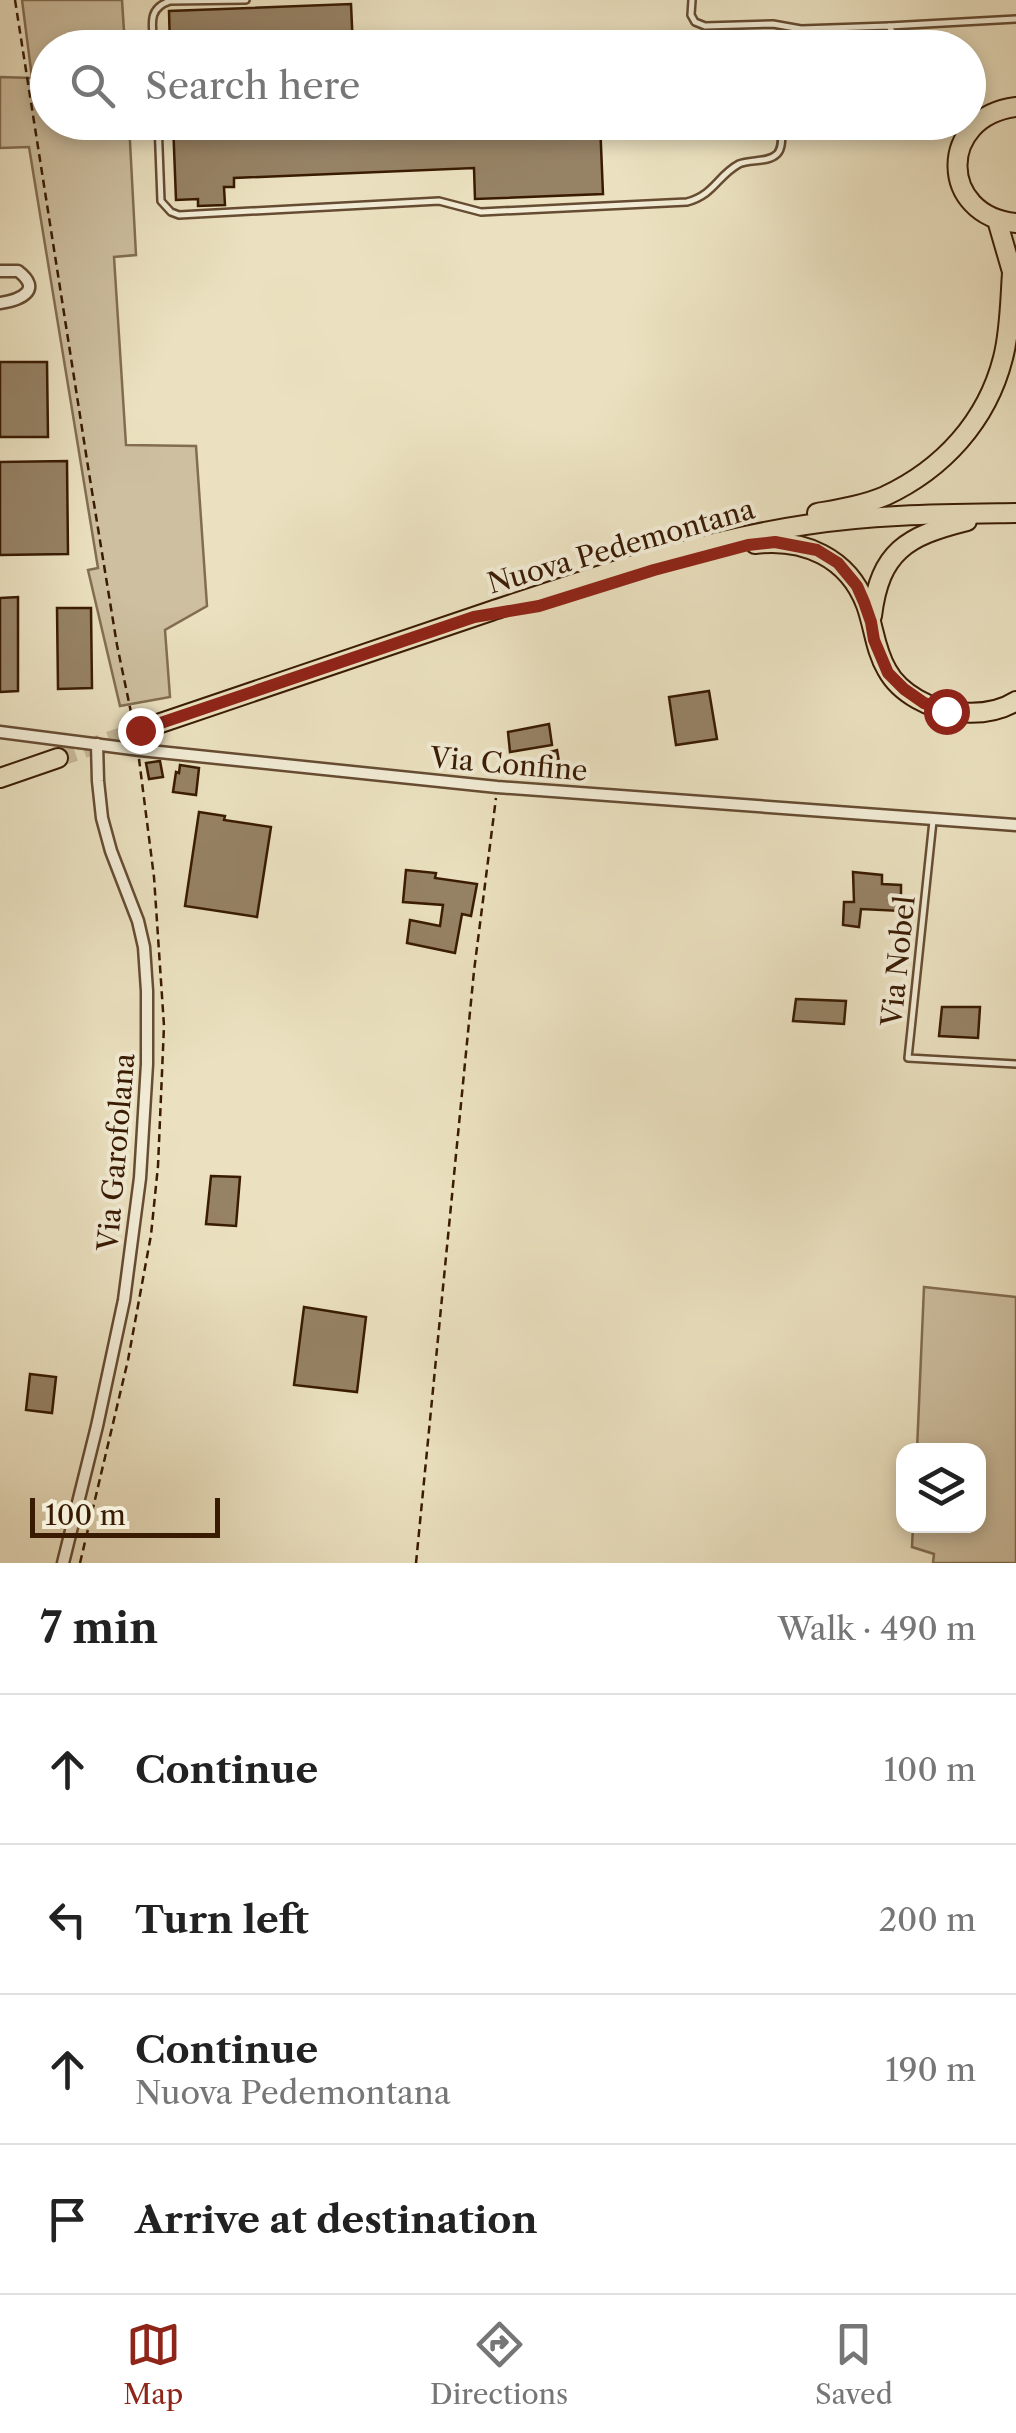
<!DOCTYPE html>
<html lang="en">
<head>
<meta charset="utf-8">
<style>
	body { margin:0; font-family:"Libre Caslon Text",serif; background:#f2f2f2; color:#222 }
	.controls { position:absolute; right:30px; bottom:30px; display:grid; overflow:hidden; border-radius:20px; box-shadow:0 5px 15px #0003 }
	.controls button { width:90px; height:90px; display:grid; place-items:center; padding:0; border:0; border-bottom:2px solid #e0e0e0; background:#fff; color:#222; font:50px sans-serif }
	.scale { position:absolute; left:30px; bottom:25px; width:190px; box-sizing:border-box; padding-left:10px; border:5px solid #391b03; border-top:0; font-size:28px; line-height:35px; white-space:nowrap; color:#391b03; -webkit-text-stroke:8px #f2ecd6; paint-order:stroke }
	.stop { position:absolute; width:30px; height:30px; margin:-22px; border:8px solid #8f2418; border-radius:50%; background:#fff }
	.stop.end { background:#8f2418; border-color:#fff; box-shadow:0 2px 10px #0008 }
	.list { margin:0; padding:0; list-style:none }
	h2 { display:flex; justify-content:space-between; align-items:center; height:130px; margin:0; padding:0 40px; font-size:42px }
	h2 small { font-size:32px; font-weight:400; color:#767676 }
	.list li { display:grid; grid-template-columns:65px 1fr auto; gap:30px; align-items:center; box-sizing:border-box; height:150px; padding:0 40px; border-top:2px solid #e0e0e0 }
	.list b { display:block; font-size:38px; white-space:nowrap }
	.list p { margin:0; font-size:32px; white-space:nowrap; color:#767676 }
	.list em { font-size:32px; font-style:normal; color:#767676 }
	.icon { flex:none; width:55px; height:55px; fill:none; stroke:currentColor; stroke-width:2; stroke-linecap:round; stroke-linejoin:round }
	.map { position:relative; flex:none; width:1016px; height:1563px; overflow:hidden }
	.search { position:absolute; background:#fff; box-shadow:0 5px 15px #0003; left:30px; right:30px; top:30px; height:110px; display:flex; align-items:center; gap:25px; box-sizing:border-box; padding:0 35px; border-radius:55px; color:#767676; font-size:38px }
	.sheet { height:730px; background:#fff }
	nav { display:flex; justify-content:space-around; align-items:center; box-sizing:border-box; height:140px; border-top:2px solid #e0e0e0; background:#fff; font-size:28px; color:#767676 }
	nav a { display:grid; justify-items:center; gap:5px }
	nav .on { color:#8f2418 }
	.map>svg:first-child { display:block }
	.green { fill:#cdbfa0; stroke:#836d52; stroke-width:2.5 }
	.building { fill:#968265; stroke:#391b03; stroke-width:2.5 }
	.lines { fill:none; stroke-linecap:round; stroke-linejoin:round }
	.primary-tunnel { stroke:#c7b99a; stroke-width:18; stroke-dasharray:18 9; stroke-linecap:butt }
	.lane-casing { stroke:#664c32; stroke-width:10 }
	.street-casing { stroke:#664c32; stroke-width:15 }
	.primary-casing { stroke:#391b03; stroke-width:22 }
	.path { stroke:#391b03; stroke-width:2.5; stroke-dasharray:8 5; stroke-linecap:butt }
	.lane { stroke:#f2ecd6; stroke-width:5 }
	.street { stroke:#f2ecd6; stroke-width:10 }
	.primary { stroke:#ebe1c0; stroke-width:18 }
	.route { stroke:#8f2418; stroke-width:12 }
	.labels { text-anchor:middle; stroke-width:8; stroke-linejoin:round; paint-order:stroke }
	.street-label { font-size:28px; fill:#391b03; stroke:#f2ecd6 }
</style>
</head>
<body>
<div class="map">
<svg width="1016" height="1563" viewBox="0 0 1016 1563">
	<rect width="100%" height="100%" fill="#ebe1c0"/>
	<filter id="stains"><feTurbulence type="fractalNoise" baseFrequency=".002" numOctaves="4"/><feColorMatrix values="0 0 0 0 .2 0 0 0 0 .09 0 0 0 0 .02 0 0 0 .5 -.17"/></filter>
	<radialGradient id="worn" r=".72"><stop offset=".6" stop-color="#630" stop-opacity="0"/><stop offset="1" stop-color="#630" stop-opacity=".3"/></radialGradient>
	<g class="green">
		<polygon points="22,0 122,0 125,47 48,48 48,122 129,123 136,255 114,257 126,445 196,446 207,606 165,630 170,697 120,706 88,570 98,568 29,147 0,148 0,77 32,78"/>
		<polygon points="924,1287 1016,1297 1016,1563 933,1563 934,1554 912,1547 913,1526 978,1526 978,1450 917,1450"/>
	</g>
	<g class="building">
		<polygon points="351,4 353,48 170,48 169,11"/>
		<polygon points="173,122 600,122 603,194 475,199 474,168 234,178 234,187 224,187 225,205 198,206 198,199 176,200"/>
		<polygon points="0,362 47,362 48,437 0,437"/>
		<polygon points="67,461 68,554 0,555 0,462"/>
		<polygon points="18,597 18,691 0,692 0,598"/>
		<polygon points="57,608 91,608 92,688 58,689"/>
		<polygon points="709,691 717,739 676,745 669,697"/>
		<polygon points="549,724 552,745 510,752 508,732"/>
		<polygon points="557,750 561,774 549,776 547,753"/>
		<polygon points="160,761 163,777 149,779 146,763"/>
		<polygon points="180,765 199,768 196,795 173,792 176,772 179,773"/>
		<polygon points="199,812 225,816 224,820 271,827 257,917 185,906"/>
		<polygon points="406,870 436,873 435,878 477,884 471,916 462,914 455,953 407,943 410,920 440,926 443,905 403,902"/>
		<polygon points="853,872 882,875 882,884 901,885 901,911 861,909 859,927 843,925 844,902 854,902"/>
		<polygon points="796,999 846,1001 844,1024 793,1021"/>
		<polygon points="942,1007 980,1007 978,1038 939,1036"/>
		<polygon points="211,1176 240,1177 236,1226 206,1224"/>
		<polygon points="304,1307 366,1317 357,1392 294,1385"/>
		<polygon points="30,1374 56,1377 52,1413 26,1410"/>
	</g>
	<g class="lines">
		<polyline class="primary-tunnel" points="58,758 140,730"/>
		<defs>
			<g id="lane">
				<polyline points="692,0 691,15 695,22 705,26 773,24 801,29 889,26 901,48"/>
				<polyline points="889,26 1016,19"/>
				<path d="M154 48C153 26 146 9 170 1L246 0"/>
				<polyline points="783,48 785,41 799,30"/>
				<polyline points="968,111 983,114"/>
				<path d="M158 122 161 201 171 212 179 215 439 201 481 212 687 202C715 194 717 176 739 164 750 159 768 163 777 154 784 147 781 132 781 122"/>
				<polyline points="933,821 908,1058 1016,1064"/>
			</g>
			<g id="street">
				<path d="M0 271H18C43 290 21 300 0 303"/>
				<polyline points="0,732 140,750 497,787 1016,825"/>
				<polyline points="63,1563 97,1426 124,1300 140,1178 147,1064 147,991 144,947 138,921 111,851 102,818 98,781 97,744"/>
			</g>
			<g id="primary">
				<path d="M1016 107C937 117 939 216 1016 223"/>
				<polyline points="997,220 1015,282"/>
				<path d="M817 513C839 509 864 505 885 496 943 469 987 421 1003 358 1010 331 1010 301 1012 273"/>
				<path d="M755 544C803 538 848 557 866 605 874 627 875 650 887 670 900 694 932 710 957 712 977 714 999 712 1016 701"/>
				<path d="M872 616C880 551 907 536 967 521"/>
				<path d="M140 730C257 690 374 650 491 611 594 577 697 541 805 525 875 514 945 514 1016 513"/>
				<polyline points="0,778 58,758"/>
			</g>
		</defs>
		<use href="#lane" class="lane-casing"/>
		<use href="#street" class="street-casing"/>
		<use href="#primary" class="primary-casing"/>
		<g class="path">
			<polyline points="15,0 89,473 117,645 132,717"/>
			<polyline points="80,1563 128,1360 151,1235 158,1166 164,1026 154,877 139,759"/>
			<polyline points="416,1563 474,971 496,798"/>
		</g>
		<use href="#lane" class="lane"/>
		<use href="#street" class="street"/>
		<use href="#primary" class="primary"/>
	</g>
	<g class="lines">
		<polyline class="route" points="140,730 474,617 539,606 654,570 748,545 775,542 817,550 838,563 857,586 864,602 871,622 874,640 888,673 904,689 924,703 946,711"/>
	</g>
	<g class="labels">
		<g class="street-label">
			<text transform="translate(621 546) rotate(-16)" y="10">Nuova Pedemontana</text>
			<text transform="translate(509 764) rotate(5)" y="10">Via Confine</text>
			<text transform="translate(898 961) rotate(-84)" y="10">Via Nobel</text>
			<text transform="translate(116 1152) rotate(-85)" y="10">Via Garofolana</text>
		</g>
	</g>
	<rect width="100%" height="100%" filter="url(#stains)"/>
	<rect width="100%" height="100%" fill="url(#worn)"/>
</svg>
<div class="controls">
<button><svg class="icon" aria-label="layers" viewBox="0 0 24 24"><path d="M12 4l9 5-9 5-9-5zM3 14l9 5 9-5"/></svg></button>
</div>
<div class="scale">100 m</div>
<div class="stop" style="left:946px;top:711px"></div>
<div class="stop end" style="left:140px;top:730px"></div>
<div class="search"><svg class="icon" aria-label="search" viewBox="0 0 24 24"><circle cx="10" cy="10" r="6"/><path d="M15 15l6 6"/></svg>Search here</div>
</div>
<section class="sheet">
<h2>7 min<small>Walk · 490 m</small></h2>
<ul class="list">
<li><svg class="icon" aria-label="ahead" viewBox="0 0 24 24"><path d="M12 20V5M6 11l6-6 6 6"/></svg><div><b>Continue</b></div><em>100 m</em></li>
<li><svg class="icon" aria-label="left" viewBox="0 0 24 24"><path d="M17 20v-9H6M10 6l-5 5 5 5"/></svg><div><b>Turn left</b></div><em>200 m</em></li>
<li><svg class="icon" aria-label="ahead" viewBox="0 0 24 24"><path d="M12 20V5M6 11l6-6 6 6"/></svg><div><b>Continue</b><p>Nuova Pedemontana</p></div><em>190 m</em></li>
<li><svg class="icon" aria-label="arrive" viewBox="0 0 24 24"><path d="M6 21V4h12l-3 4 3 4H6"/></svg><div><b>Arrive at destination</b></div></li>
</ul>
</section>
<nav>
<a class="on"><svg class="icon" aria-label="map" viewBox="0 0 24 24"><path d="M3 6l6-2 6 2 6-2v14l-6 2-6-2-6 2zM9 4v14M15 6v14"/></svg>Map</a>
<a><svg class="icon" aria-label="directions" viewBox="0 0 24 24"><path d="M12 3l9 9-9 9-9-9zM9 14v-3h6M13 9l2 2-2 2"/></svg>Directions</a>
<a><svg class="icon" aria-label="saved" viewBox="0 0 24 24"><path d="M7 4h10v16l-5-4-5 4z"/></svg>Saved</a>
</nav>
</body>
</html>
